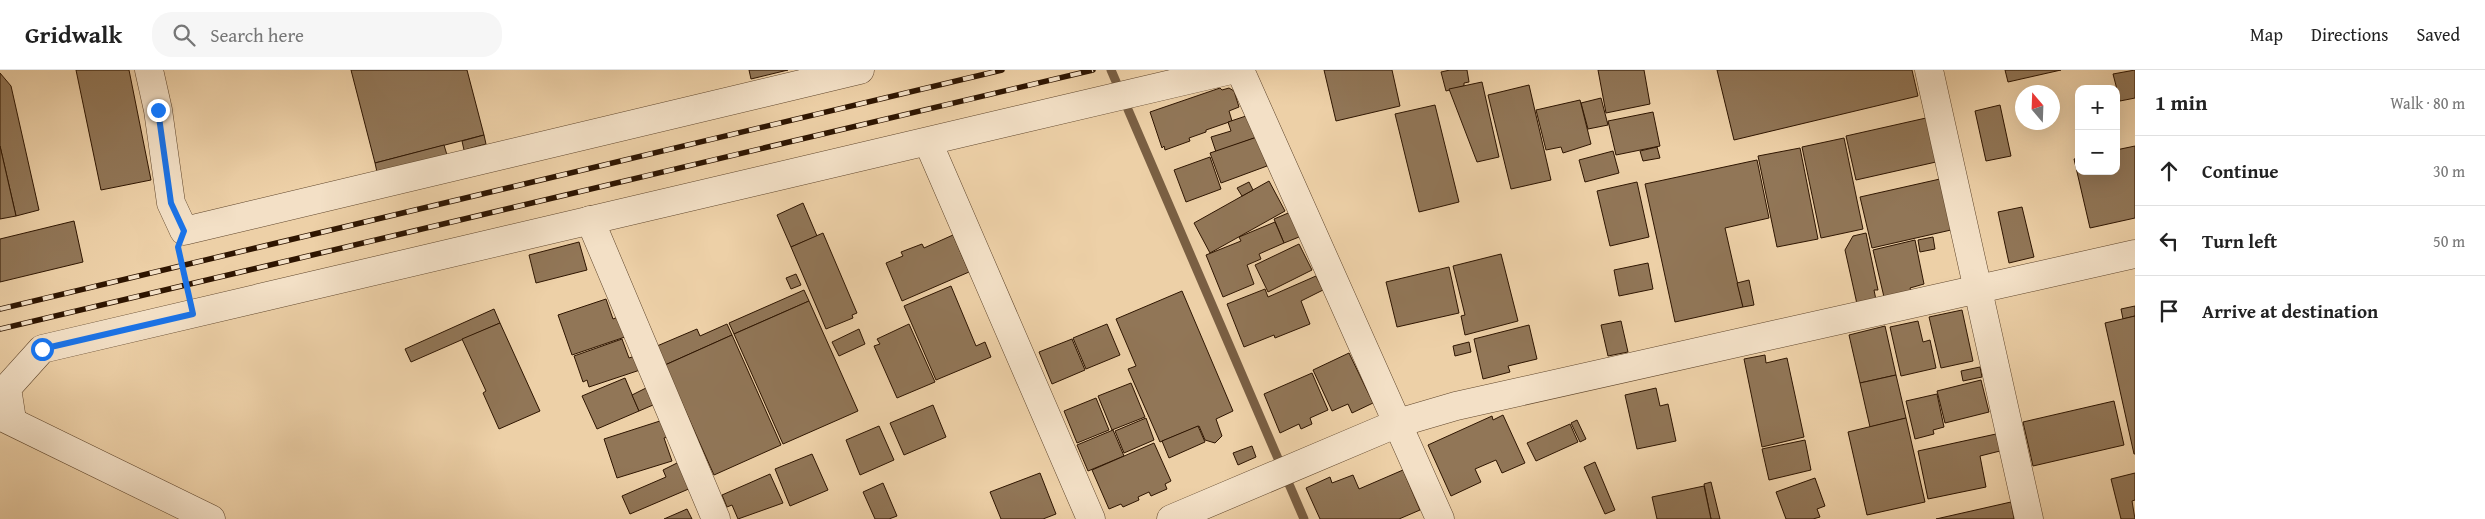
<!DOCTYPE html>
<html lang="en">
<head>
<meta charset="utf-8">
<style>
	body { margin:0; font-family:"Gentium Book Plus",serif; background:#f6f6f6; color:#222 }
	.controls { position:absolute; right:15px; top:15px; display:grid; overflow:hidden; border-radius:10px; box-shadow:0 5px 20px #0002 }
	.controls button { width:45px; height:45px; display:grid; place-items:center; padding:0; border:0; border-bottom:1px solid #e0e0e0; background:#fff; color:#222; font:25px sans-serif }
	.compass { position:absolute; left:2015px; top:15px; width:45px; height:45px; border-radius:50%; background:#fff; box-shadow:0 5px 20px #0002; rotate:341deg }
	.stop { position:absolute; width:15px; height:15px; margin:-11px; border:4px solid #1a73e8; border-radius:50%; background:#fff }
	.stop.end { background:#1a73e8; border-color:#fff; box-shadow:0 1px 5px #0008 }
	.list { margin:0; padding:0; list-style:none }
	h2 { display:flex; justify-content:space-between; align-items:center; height:65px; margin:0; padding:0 20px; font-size:21px }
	h2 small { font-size:16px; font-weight:400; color:#767676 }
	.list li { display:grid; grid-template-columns:32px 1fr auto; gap:15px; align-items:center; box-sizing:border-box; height:70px; padding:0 20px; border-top:1px solid #e0e0e0 }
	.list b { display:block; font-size:19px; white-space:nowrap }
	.list em { font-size:16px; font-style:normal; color:#767676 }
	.icon { flex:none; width:28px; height:28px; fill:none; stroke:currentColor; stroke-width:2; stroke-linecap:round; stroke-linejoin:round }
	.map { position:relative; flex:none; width:2135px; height:449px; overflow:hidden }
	header { display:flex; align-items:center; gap:30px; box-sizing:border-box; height:70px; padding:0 25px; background:#fff; border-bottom:1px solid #e0e0e0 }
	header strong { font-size:24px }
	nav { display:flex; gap:28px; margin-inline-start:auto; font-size:18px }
	.search { width:350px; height:45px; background:#f6f6f6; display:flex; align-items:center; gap:12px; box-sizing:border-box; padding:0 18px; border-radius:20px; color:#767676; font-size:19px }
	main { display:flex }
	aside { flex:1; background:#fff }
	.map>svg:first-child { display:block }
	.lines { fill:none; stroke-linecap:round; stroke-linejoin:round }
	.stream { stroke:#7a5f43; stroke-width:9 }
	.building { fill:#917657; stroke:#2e1501 }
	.street-casing { stroke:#5e442a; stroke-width:29 }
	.path { stroke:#2e1501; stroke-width:3; stroke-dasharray:1 2.5; stroke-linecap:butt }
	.street { stroke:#f3e0c6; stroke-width:28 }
	.rail-casing { stroke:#2e1501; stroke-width:5.5 }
	.rail { stroke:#f3e0c6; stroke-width:4; stroke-dasharray:11; stroke-linecap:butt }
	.route { stroke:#1a73e8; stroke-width:6 }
</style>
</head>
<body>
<header>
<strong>Gridwalk</strong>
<div class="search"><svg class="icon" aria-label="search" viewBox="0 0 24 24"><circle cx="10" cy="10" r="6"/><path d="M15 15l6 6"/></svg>Search here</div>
<nav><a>Map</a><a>Directions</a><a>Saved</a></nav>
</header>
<main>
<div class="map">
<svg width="2135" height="449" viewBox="0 0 2135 449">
	<rect width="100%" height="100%" fill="#edd0a7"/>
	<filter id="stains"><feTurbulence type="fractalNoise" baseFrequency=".004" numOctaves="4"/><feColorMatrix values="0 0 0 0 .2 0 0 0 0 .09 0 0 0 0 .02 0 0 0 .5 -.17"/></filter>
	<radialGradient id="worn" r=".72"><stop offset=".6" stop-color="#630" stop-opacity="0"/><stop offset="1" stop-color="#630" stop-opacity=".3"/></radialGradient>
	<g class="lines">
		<polyline class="stream" points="1111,0 1304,449"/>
	</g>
	<g class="building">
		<polygon points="76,0 129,0 151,110 101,120"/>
		<polygon points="351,0 467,0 484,65 375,93"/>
		<polygon points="749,0 788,0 751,9"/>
		<polygon points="1324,0 1392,0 1400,36 1336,51"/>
		<polygon points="1450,0 1467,0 1469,12 1464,13 1464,16 1446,21 1441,2"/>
		<polygon points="1598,0 1644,0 1650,34 1606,43"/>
		<polygon points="1717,0 1912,0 1918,26 1734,70"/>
		<polygon points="2005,0 2061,0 2008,12"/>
		<polygon points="2135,0 2135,28 2120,31 2113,4"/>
		<polygon points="0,3 11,16 39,140 16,146 0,76"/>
		<polygon points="1482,12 1499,87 1477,92 1449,19"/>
		<polygon points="1529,15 1551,110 1511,119 1488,25"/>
		<polygon points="1220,18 1222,20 1229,18 1234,21 1239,37 1229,41 1232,51 1206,60 1206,62 1189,68 1190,71 1165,80 1164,76 1162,78 1150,42"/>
		<polygon points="1601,28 1608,55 1588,59 1581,33"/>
		<polygon points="1580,30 1591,74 1563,83 1561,77 1546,80 1536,40"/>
		<polygon points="1435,35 1459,132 1419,142 1395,44"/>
		<polygon points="2000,35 2011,86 1986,91 1975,41"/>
		<polygon points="1653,42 1660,76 1616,85 1608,51"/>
		<polygon points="1249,45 1257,67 1216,82 1211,67 1231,61 1228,52"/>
		<polygon points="1926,48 1936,92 1856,110 1846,66"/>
		<polygon points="484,65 486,74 464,80 462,71"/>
		<polygon points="1257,67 1267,96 1221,113 1210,83"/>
		<polygon points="1844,68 1863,159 1821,168 1802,77"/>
		<polygon points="444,75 447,85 377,102 375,93"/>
		<polygon points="0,76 16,146 0,149"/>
		<polygon points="2135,76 2135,148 2090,158 2074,89 2079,88 2079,101 2116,101 2116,80"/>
		<polygon points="1657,77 1660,88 1643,91 1640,81"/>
		<polygon points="1800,78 1818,169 1777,177 1758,86"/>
		<polygon points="1613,81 1619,103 1585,112 1579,90"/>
		<polygon points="1210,87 1221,119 1186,132 1174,100"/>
		<polygon points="1757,90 1769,148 1725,158 1743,237 1675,252 1645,114"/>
		<polygon points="1940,109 1951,160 1872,178 1860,127"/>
		<polygon points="1269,111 1285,141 1210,183 1194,153"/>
		<polygon points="1249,112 1253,120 1242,126 1237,118"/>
		<polygon points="1637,112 1649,167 1610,176 1597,121"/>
		<polygon points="803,133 817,166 791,177 777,145"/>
		<polygon points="2022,137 2034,187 2009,193 1998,142"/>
		<polygon points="1293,141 1304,165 1284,173 1274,149"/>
		<polygon points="74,151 83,192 0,212 0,169"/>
		<polygon points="1275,152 1284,173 1259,184 1261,189 1247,195 1254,214 1223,227 1206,185 1241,171 1239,167"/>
		<polygon points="823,163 857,243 852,245 853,248 826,259 791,177"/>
		<polygon points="1866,163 1878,220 1874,220 1876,230 1857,234 1845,180 1853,166"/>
		<polygon points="953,165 969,202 902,231 886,193 903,186 901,182 922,174 924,178"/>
		<polygon points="1933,167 1935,179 1920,182 1918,170"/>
		<polygon points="1915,170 1924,214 1910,218 1911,221 1884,227 1873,180"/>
		<polygon points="579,172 587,200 536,213 529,185"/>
		<polygon points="1299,174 1312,200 1268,222 1255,195"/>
		<polygon points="1501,184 1518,251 1465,265 1461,246 1465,245 1453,196"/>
		<polygon points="1648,193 1653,219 1619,226 1614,200"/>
		<polygon points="1449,197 1459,243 1397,257 1386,212"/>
		<polygon points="796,204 801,215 791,219 786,208"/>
		<polygon points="1316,206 1323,220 1301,231 1310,254 1275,268 1274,265 1244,277 1227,234 1265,219 1268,227"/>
		<polygon points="1749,210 1754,235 1743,237 1737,213"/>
		<polygon points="951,216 976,276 985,272 991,287 936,310 904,236"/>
		<polygon points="804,220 809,231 734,264 729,253"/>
		<polygon points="1182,221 1233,341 1216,349 1222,366 1215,373 1205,370 1199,356 1160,372 1128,299 1136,296 1116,249"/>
		<polygon points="606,229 613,249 618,247 625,267 572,285 558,245"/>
		<polygon points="809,231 858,341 783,374 734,264"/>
		<polygon points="2135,236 2135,246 2123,249 2121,239"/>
		<polygon points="494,239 500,253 411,292 405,279"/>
		<polygon points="1962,240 1973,291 1941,298 1929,247"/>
		<polygon points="2135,246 2135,384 2134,384 2105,253"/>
		<polygon points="1621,251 1628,282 1608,286 1601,255"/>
		<polygon points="1918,251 1923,272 1930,270 1936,298 1901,306 1890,257"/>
		<polygon points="500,253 540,341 499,359 483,323 486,321 462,269"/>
		<polygon points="727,254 732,265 665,295 657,276 697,259 700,266"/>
		<polygon points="909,254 935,312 897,328 874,276 880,274 877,269"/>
		<polygon points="1107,254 1120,285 1086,299 1073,268"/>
		<polygon points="1529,255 1537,289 1508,296 1510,302 1483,309 1474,269"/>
		<polygon points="1885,256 1896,305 1860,313 1849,265"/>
		<polygon points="859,259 865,274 839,286 832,272"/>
		<polygon points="732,265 781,375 714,405 665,295"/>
		<polygon points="622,269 629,288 635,286 640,300 589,317 587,310 583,312 574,286"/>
		<polygon points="1072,269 1085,300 1052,314 1039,282"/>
		<polygon points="1469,272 1471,282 1455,286 1453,276"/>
		<polygon points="1349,283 1373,333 1352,343 1348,334 1332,341 1313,300"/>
		<polygon points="1765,285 1766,293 1787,288 1804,367 1762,377 1744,289"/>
		<polygon points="1980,297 1982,307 1963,311 1961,301"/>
		<polygon points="1312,303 1328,340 1310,348 1312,354 1301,359 1299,354 1280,363 1264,324"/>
		<polygon points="1896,305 1906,348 1870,357 1860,313"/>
		<polygon points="625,308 639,341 597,359 582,326"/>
		<polygon points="1981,310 1989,342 1945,353 1937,321"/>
		<polygon points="1131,313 1145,347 1112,360 1098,326"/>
		<polygon points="646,318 653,335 639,341 632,325"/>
		<polygon points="1656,318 1660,336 1668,334 1676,371 1637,379 1625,325"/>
		<polygon points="1937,324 1944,357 1933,360 1934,364 1915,369 1906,331"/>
		<polygon points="1096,328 1109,360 1077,373 1064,341"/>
		<polygon points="2114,331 2124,375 2033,396 2023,352"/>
		<polygon points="933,335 946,367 904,385 890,353"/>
		<polygon points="1503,345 1525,393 1502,403 1496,390 1475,399 1481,412 1451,426 1428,375 1492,346 1493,350"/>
		<polygon points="1146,348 1154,370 1124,383 1115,361"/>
		<polygon points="1906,348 1925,432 1867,445 1848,362"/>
		<polygon points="663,350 668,367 664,368 672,391 617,408 604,369"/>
		<polygon points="1577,350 1586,369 1580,372 1571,353"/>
		<polygon points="1570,354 1578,372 1536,391 1527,373"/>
		<polygon points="879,356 894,390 860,405 846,370"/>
		<polygon points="1198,356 1205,372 1169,388 1162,371"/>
		<polygon points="1113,360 1124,386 1088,401 1077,375"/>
		<polygon points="1996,364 2000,381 1980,386 1986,417 1928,429 1918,381"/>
		<polygon points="1805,370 1811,400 1769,410 1762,379"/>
		<polygon points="1154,373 1171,411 1165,414 1167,419 1151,426 1149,422 1138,427 1139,430 1123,437 1121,434 1109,439 1092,400"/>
		<polygon points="1252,376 1256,387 1238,395 1233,383"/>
		<polygon points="812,384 828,420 790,436 775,399"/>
		<polygon points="679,392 691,418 630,444 622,426 666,407 663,400"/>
		<polygon points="1595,392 1615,440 1605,444 1584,397"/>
		<polygon points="1403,400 1420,440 1399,449 1320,449 1306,418 1330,407 1332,413 1353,405 1359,419"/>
		<polygon points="1040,403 1056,444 1043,449 1001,449 990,422"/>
		<polygon points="2135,403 2135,430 2132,431 2135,449 2121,449 2111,409"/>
		<polygon points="770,404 783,433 738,449 732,435 727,437 722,425"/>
		<polygon points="1815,408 1825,436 1817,439 1820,447 1813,449 1786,449 1776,422"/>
		<polygon points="1711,412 1720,449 1711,449 1704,414"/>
		<polygon points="883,413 897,446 889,449 875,449 863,422"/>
		<polygon points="1704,416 1711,449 1657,449 1652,427"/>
		<polygon points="2011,432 2014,449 1936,449"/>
		<polygon points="687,439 692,449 664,449"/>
	</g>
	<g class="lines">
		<defs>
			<g id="street">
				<polyline points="149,0 158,40 171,133 184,161 860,0"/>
				<polyline points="1240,0 1440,449"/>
				<polyline points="1929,0 2029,449"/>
				<polyline points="928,72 1091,449"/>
				<polyline points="590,150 716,449"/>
				<polyline points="0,346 211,449"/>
				<polyline points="12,350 7,318 42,279 1231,0"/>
				<polyline points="1171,449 1398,353 1456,336 2135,184"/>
			</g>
		</defs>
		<use href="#street" class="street-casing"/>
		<polyline class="path" points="181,190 187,216"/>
		<use href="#street" class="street"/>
		<defs>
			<g id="rail">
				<polyline points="0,239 1002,0"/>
				<polyline points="0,259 1093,0"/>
			</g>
		</defs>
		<use href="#rail" class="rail-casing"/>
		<use href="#rail" class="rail"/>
	</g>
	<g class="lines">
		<polyline class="route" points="42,279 193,244 178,177 184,161 171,133 158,40"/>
	</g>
	<rect width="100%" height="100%" filter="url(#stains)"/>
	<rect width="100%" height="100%" fill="url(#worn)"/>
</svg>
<div class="controls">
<button>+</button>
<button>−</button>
</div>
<svg class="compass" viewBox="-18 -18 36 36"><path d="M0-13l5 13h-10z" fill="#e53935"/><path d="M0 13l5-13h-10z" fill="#767676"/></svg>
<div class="stop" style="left:42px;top:279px"></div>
<div class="stop end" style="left:158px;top:40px"></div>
</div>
<aside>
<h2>1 min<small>Walk · 80 m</small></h2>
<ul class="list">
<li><svg class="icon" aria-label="ahead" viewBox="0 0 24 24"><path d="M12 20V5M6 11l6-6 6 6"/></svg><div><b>Continue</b></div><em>30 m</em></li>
<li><svg class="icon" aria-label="left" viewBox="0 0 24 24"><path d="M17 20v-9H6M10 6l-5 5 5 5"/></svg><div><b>Turn left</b></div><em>50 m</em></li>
<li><svg class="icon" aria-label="arrive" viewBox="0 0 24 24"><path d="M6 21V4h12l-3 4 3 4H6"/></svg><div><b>Arrive at destination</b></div></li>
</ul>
</aside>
</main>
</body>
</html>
